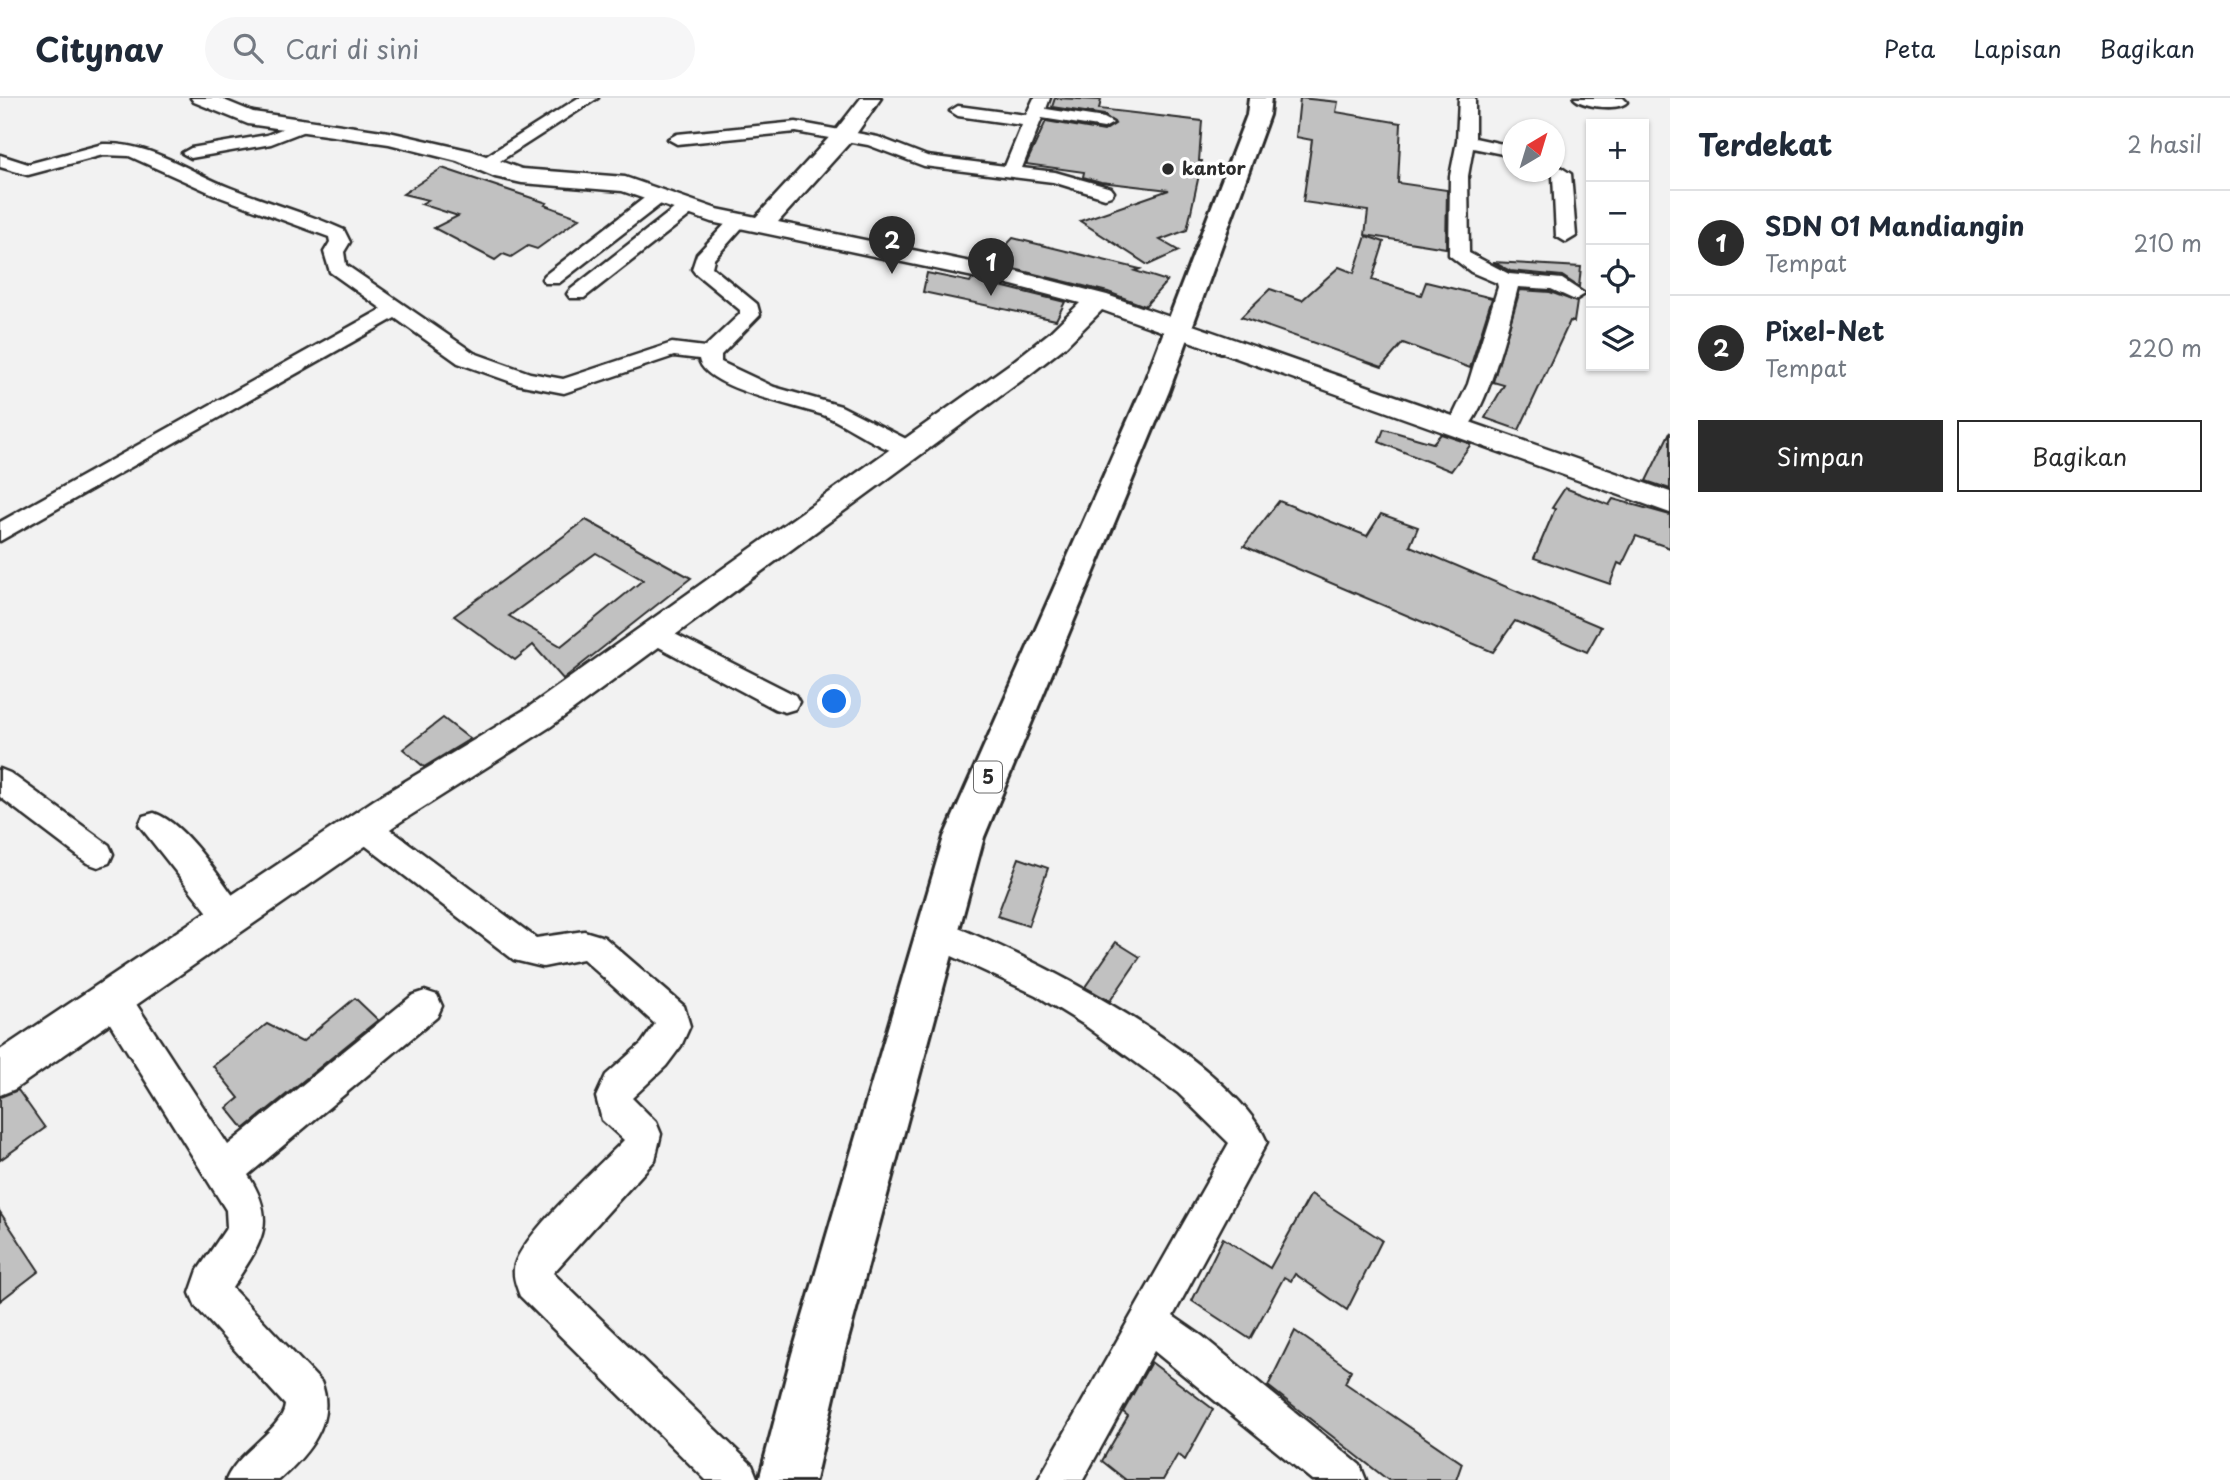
<!DOCTYPE html>
<html lang="id">
<head>
<meta charset="utf-8">
<style>
	body { margin:0; font-family:"Playpen Sans",sans-serif; background:#f6f6f7; color:#1f2937 }
	.controls { position:absolute; right:21px; top:21px; display:grid; overflow:hidden; border-radius:0px; box-shadow:0 2px 5px #0004 }
	.controls button { width:63px; height:63px; display:grid; place-items:center; padding:0; border:0; border-bottom:2px solid #e0e1e3; background:#fff; color:#1f2937; font:35px sans-serif }
	.compass { position:absolute; left:1502px; top:21px; width:63px; height:63px; border-radius:50%; background:#fff; box-shadow:0 2px 5px #0004; rotate:38deg }
	.you { position:absolute; left:835px; top:604px; width:24px; height:24px; margin:-18px; border:5px solid #fff; border-radius:50%; background:#1a73e8; box-shadow:0 0 0 10px #1a73e833 }
	.badge { display:grid; place-items:center; width:46px; height:46px; border-radius:50%; background:#2b2b2b; color:#fff; font-size:23px; font-weight:700 }
	.pin { position:absolute; translate:-50% -58px; filter:drop-shadow(0 2px 4px #0008) }
	.pin::after { content:''; position:absolute; top:37px; width:24px; height:21px; background:inherit; clip-path:polygon(0 0,100% 0,50% 100%) }
	.list { margin:0; padding:0; list-style:none }
	h2 { display:flex; justify-content:space-between; align-items:center; height:91px; margin:0; padding:0 28px; font-size:30px }
	h2 small { font-size:23px; font-weight:400; color:#747a83 }
	.list li { display:grid; grid-template-columns:46px 1fr auto; gap:21px; align-items:center; box-sizing:border-box; height:105px; padding:0 28px; border-top:2px solid #e0e1e3 }
	.list b { display:block; font-size:26px; white-space:nowrap }
	.list p { margin:0; font-size:23px; white-space:nowrap; color:#747a83 }
	.list em { font-size:23px; font-style:normal; color:#747a83 }
	.actions { display:flex; gap:14px; padding:21px 28px }
	.actions a { flex:1; padding:16px 0; border:2px solid #2b2b2b; border-radius:0px; text-align:center; font-size:24px; color:#2b2b2b }
	.actions .main { background:#2b2b2b; color:#fff }
	.icon { flex:none; width:38px; height:38px; fill:none; stroke:currentColor; stroke-width:2; stroke-linecap:round; stroke-linejoin:round }
	.map { position:relative; flex:none; width:1670px; height:1382px; overflow:hidden }
	header { display:flex; align-items:center; gap:42px; box-sizing:border-box; height:98px; padding:0 35px; background:#fff; border-bottom:2px solid #e0e1e3 }
	header strong { font-size:33px }
	nav { display:flex; gap:38px; margin-inline-start:auto; font-size:24px }
	.search { width:490px; height:63px; background:#f6f6f7; display:flex; align-items:center; gap:18px; box-sizing:border-box; padding:0 24px; border-radius:38px; color:#747a83; font-size:26px }
	main { display:flex }
	aside { flex:1; background:#fff }
	.map>svg:first-child { display:block }
	.building { fill:#c1c1c1; stroke:#2b2b2b; stroke-width:2; fill-rule:evenodd }
	.lines { fill:none; stroke-linecap:round; stroke-linejoin:round }
	.minor-casing { stroke:#2b2b2b; stroke-width:5 }
	.tertiary-casing { stroke:#2b2b2b; stroke-width:5 }
	.trunk-casing { stroke:#2b2b2b; stroke-width:6 }
	.minor { fill:#fff; fill-rule:evenodd }
	.tertiary { fill:#fff; fill-rule:evenodd }
	.trunk { fill:#fff; fill-rule:evenodd }
	.poi-dot { fill:#2b2b2b; stroke:#fff; stroke-width:2.5 }
	.labels { text-anchor:middle; stroke-width:7; stroke-linejoin:round; paint-order:stroke }
	.far-poi-label { font-size:18px; font-weight:bold; fill:#2b2b2b; stroke:#fff; text-anchor:start }
	.shield { fill:#fff; stroke:#6b6b6b; stroke-width:2 }
	.shield-label { font-size:19px; font-weight:bold; fill:#2b2b2b }
</style>
</head>
<body>
<header>
<strong>Citynav</strong>
<div class="search"><svg class="icon" aria-label="search" viewBox="0 0 24 24"><circle cx="10" cy="10" r="6"/><path d="M15 15l6 6"/></svg>Cari di sini</div>
<nav><a>Peta</a><a>Lapisan</a><a>Bagikan</a></nav>
</header>
<main>
<div class="map">
<svg width="1670" height="1382" viewBox="0 0 1670 1382">
	<rect width="100%" height="100%" fill="#f2f2f2"/>
	<filter id="ink" filterUnits="userSpaceOnUse"><feTurbulence type="fractalNoise" baseFrequency=".0143" numOctaves="2"/><feDisplacementMap in="SourceGraphic" scale="14" xChannelSelector="R" yChannelSelector="G"/><feConvolveMatrix kernelMatrix="1 2 1 2 8 2 1 2 1" color-interpolation-filters="sRGB"/></filter>
	<g filter="url(#ink)">
		<g class="building">
			<polygon points="1055,0 1101,2 1099,11 1202,23 1199,63 1202,63 1187,132 1160,142 1179,153 1148,167 1080,123 1169,92 1101,84 1083,79 1084,74 1026,66 1046,23 1104,33 1115,26 1104,17 1052,9"/>
			<polygon points="1300,0 1338,4 1336,14 1401,25 1398,85 1447,92 1446,150 1365,137 1368,113 1303,104 1312,42 1296,39"/>
			<polygon points="442,70 547,105 545,107 580,120 537,151 528,148 511,159 503,156 495,162 434,130 458,118 421,106 428,102 403,96"/>
			<polygon points="1366,138 1384,144 1372,182 1421,197 1426,184 1492,200 1470,270 1403,245 1382,269 1241,219 1270,191 1302,202 1339,169 1354,175"/>
			<polygon points="1013,140 1140,171 1135,173 1167,183 1145,208 1108,194 989,165"/>
			<polygon points="1493,164 1581,169 1579,189 1562,178 1510,173"/>
			<polygon points="927,175 970,184 972,181 1065,204 1056,222 923,194"/>
			<polygon points="1520,192 1550,194 1577,204 1574,224 1570,223 1519,332 1485,320 1504,287 1493,284"/>
			<polygon points="1384,331 1433,345 1441,336 1471,346 1451,373 1379,344"/>
			<polygon points="1670,334 1670,391 1646,383"/>
			<polygon points="1565,390 1609,407 1613,401 1670,417 1670,450 1636,438 1622,467 1618,465 1610,486 1534,460 1555,411 1552,410"/>
			<polygon points="1279,403 1367,438 1381,416 1418,429 1410,448 1601,529 1587,554 1515,523 1493,554 1244,448"/>
			<path d="M586 422 691 480 563 581 533 547 515 562 454 518ZM596 455 643 482 561 548 509 518Z"/>
			<polygon points="443,620 470,641 424,669 403,651"/>
			<polygon points="1019,760 1048,770 1028,828 997,818"/>
			<polygon points="1116,844 1140,859 1110,903 1085,889"/>
			<polygon points="355,900 378,922 244,1031 227,1010 239,1000 213,968 267,926 302,944"/>
			<polygon points="18,992 45,1030 0,1062 0,999"/>
			<polygon points="1311,1096 1382,1142 1347,1212 1295,1176 1291,1183 1284,1179 1250,1241 1192,1203 1223,1140 1270,1170"/>
			<polygon points="0,1114 39,1173 0,1203"/>
			<polygon points="1295,1233 1351,1272 1345,1285 1462,1365 1456,1382 1388,1382 1268,1288"/>
			<polygon points="1151,1264 1213,1311 1185,1362 1178,1356 1163,1382 1126,1382 1102,1363 1128,1318 1123,1314"/>
		</g>
		<g class="lines">
			<defs>
				<g id="minor">
					<polygon points="578,0 598,0 489,70 483,71 474,66"/>
					<polygon points="1034,0 1050,0 1046,11 1104,20 1113,25 1104,30 1042,20 1022,70 1055,74 1111,90 1114,94 1111,98 1105,100 1053,84 924,68 868,47 796,34 677,46 668,41 677,36 796,24 878,39 927,58 1005,68 1022,27 958,18 950,13 958,8 1026,17"/>
					<path d="M1459 0H1475V40L1512 48V58L1473 50 1468 78 1469 155 1509 176 1562 181 1585 196 1575 202 1551 191 1518 189C1511 216 1485 328 1459 335L1448 328 1468 286 1498 189 1497 185 1471 174 1449 157 1450 78 1457 43Z"/>
					<path d="M1574 0H1623L1627 4C1619 13 1582 9 1574 0Z"/>
					<polygon points="301,23 307,24 310,28 307,32 271,46 191,60 182,55 191,50 267,37"/>
					<path d="M103 46C151 44 189 74 231 90 269 105 307 115 344 132L350 144 344 154 346 167 474 255 530 275 563 281 672 245 705 249 740 216V212L695 175 692 171 697 156 732 119H746L748 123 714 161 712 169 757 206 760 217 721 257V264L774 289 841 308 916 346 920 351 916 356C892 362 848 326 823 317 798 308 703 290 699 261L674 258 564 295 517 286 458 265 395 220 0 443V424L382 211 330 174 324 154 330 144 329 139 220 99 129 58 103 57 28 77 0 69V57L28 66Z"/>
					<polygon points="1554,65 1571,76 1576,138 1566,144 1556,138 1553,78 1547,74 1554,74"/>
					<polygon points="659,92 668,98 666,102 559,185 545,185 542,181 545,177 652,94"/>
					<polygon points="687,104 694,106 696,110 694,114 584,200 570,200 567,196 570,192 680,106"/>
					<polygon points="653,525 795,597 799,604 795,611 785,614 775,611 644,541 640,534 644,527"/>
					<polygon points="0,671 10,675 109,747 113,756 109,765 98,769 87,765 0,699"/>
					<path d="M154 715C186 725 222 784 243 811L248 821 243 831 232 835 221 831 139 727 143 718Z"/>
					<path d="M364 717 375 720 536 840 584 833 604 839 684 908 690 928 681 948 666 968 632 1000 656 1024 661 1036 655 1062 553 1175 752 1367 758 1382H706L520 1198C517 1189 513 1181 514 1171 517 1141 600 1067 624 1042L602 1022 596 999 606 977 642 945 655 926 583 861 543 869 514 862 353 738 349 729 353 720Z"/>
					<path d="M937 822C1024 853 1231 959 1267 1044L1173 1218 1202 1238 1360 1367 1366 1382H1312L1154 1253 1083 1382H1038L1229 1045 1178 995 1083 926 1036 897 926 846 921 836 926 826Z"/>
					<path d="M113 885 125 889 228 1047 413 897 425 893 437 897 442 908 437 919 248 1077C279 1126 260 1146 232 1190L321 1284C337 1324 307 1357 279 1382H226C237 1354 283 1331 285 1307L196 1209 190 1195 198 1172 227 1129 226 1112 101 911 96 900 101 889Z"/>
				</g>
				<polygon id="tertiary" points="191,0 219,0 253,14 389,34 472,53 522,71 625,79 717,111 756,119 836,32 861,0 881,0 852,42 778,124 1014,173 1107,197 1670,394 1670,415 1102,212 1066,248 1029,277 550,629 400,724 15,991 0,997 0,952 374,702 526,611 1011,265 1048,236 1080,205 1012,187 711,124 622,93 522,85 495,79 457,63 389,46 248,26 194,4"/>
				<polygon id="trunk" points="1249,0 1271,0 1269,17 1169,293 984,739 844,1256 815,1382 759,1382 792,1256 944,739 1141,293 1247,17"/>
			</defs>
			<use href="#minor" class="minor-casing"/>
			<use href="#tertiary" class="tertiary-casing"/>
			<use href="#trunk" class="trunk-casing"/>
			<use href="#minor" class="minor"/>
			<use href="#tertiary" class="tertiary"/>
			<use href="#trunk" class="trunk"/>
		</g>
	</g>
	<circle class="poi-dot" cx="1168" cy="71" r="7"/>
	<g class="labels">
		<g class="far-poi-label">
			<text x="1182" y="77">kantor</text>
		</g>
		<rect class="shield" x="974" y="663.5" width="28" height="31" rx="5"/>
		<g class="shield-label">
			<text x="988" y="686">5</text>
		</g>
	</g>
</svg>
<div class="controls">
<button>+</button>
<button>−</button>
<button><svg class="icon" aria-label="locate" viewBox="0 0 24 24"><circle cx="12" cy="12" r="6"/><path d="M12 2v4M12 18v4M2 12h4M18 12h4"/></svg></button>
<button><svg class="icon" aria-label="layers" viewBox="0 0 24 24"><path d="M12 4l9 5-9 5-9-5zM3 14l9 5 9-5"/></svg></button>
</div>
<svg class="compass" viewBox="-18 -18 36 36"><path d="M0-13l5 13h-10z" fill="#e53935"/><path d="M0 13l5-13h-10z" fill="#747a83"/></svg>
<div class="you"></div>
<div class="pin badge" style="left:991px;top:198px">1</div>
<div class="pin badge" style="left:892px;top:176px">2</div>
</div>
<aside>
<h2>Terdekat<small>2 hasil</small></h2>
<ul class="list">
<li><span class="badge">1</span><div><b>SDN 01 Mandiangin</b><p>Tempat</p></div><em>210 m</em></li>
<li><span class="badge">2</span><div><b>Pixel-Net</b><p>Tempat</p></div><em>220 m</em></li>
</ul>
<div class="actions"><a class="main">Simpan</a><a>Bagikan</a></div>
</aside>
</main>
</body>
</html>
